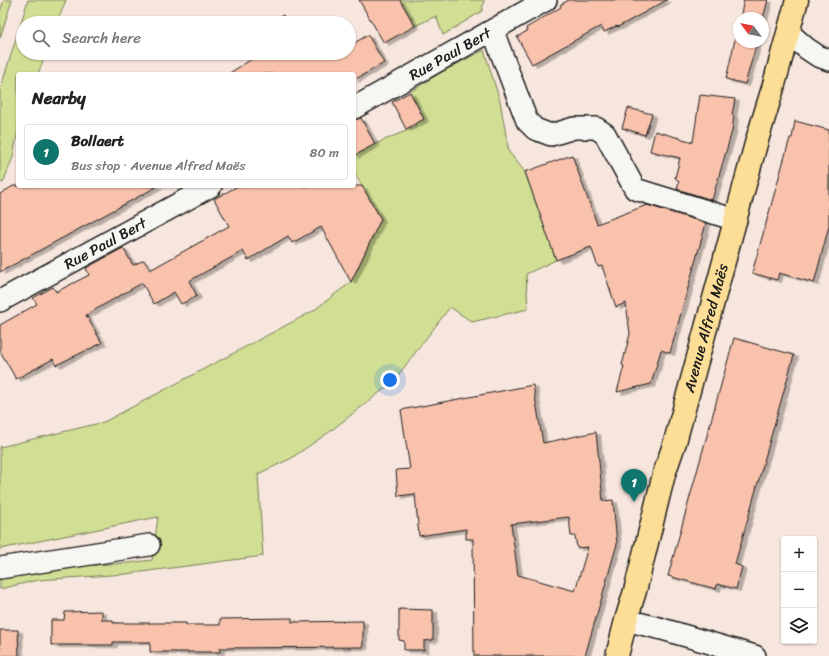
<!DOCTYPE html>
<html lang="en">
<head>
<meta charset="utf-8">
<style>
	body { margin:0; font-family:Sriracha,sans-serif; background:#f6f6f6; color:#222 }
	.controls { position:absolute; right:12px; bottom:12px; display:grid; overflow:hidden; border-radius:4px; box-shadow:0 1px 3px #0004 }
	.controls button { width:36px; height:36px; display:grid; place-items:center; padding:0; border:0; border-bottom:1px solid #e0e0e0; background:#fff; color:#222; font:20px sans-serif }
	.compass { position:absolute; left:733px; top:12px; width:36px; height:36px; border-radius:50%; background:#fff; box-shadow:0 1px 3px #0004; rotate:302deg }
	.you { position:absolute; left:390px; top:380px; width:14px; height:14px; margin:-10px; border:3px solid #fff; border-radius:50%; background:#1a73e8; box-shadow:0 0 0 6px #1a73e833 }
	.badge { display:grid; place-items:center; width:26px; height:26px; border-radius:50%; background:#0f766e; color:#fff; font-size:13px; font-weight:700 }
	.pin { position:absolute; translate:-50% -33px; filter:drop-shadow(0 1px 2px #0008) }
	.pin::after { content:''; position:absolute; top:21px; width:14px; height:12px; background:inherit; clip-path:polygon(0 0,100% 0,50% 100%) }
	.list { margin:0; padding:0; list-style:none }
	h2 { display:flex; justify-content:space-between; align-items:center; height:52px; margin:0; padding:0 16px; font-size:17px }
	h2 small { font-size:13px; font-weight:400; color:#767676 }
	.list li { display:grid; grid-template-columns:26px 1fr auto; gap:12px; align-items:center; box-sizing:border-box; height:56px; margin:0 8px 8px; padding:0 8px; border:1px solid #e0e0e0; border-radius:4px }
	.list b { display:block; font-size:15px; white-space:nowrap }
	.list p { margin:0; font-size:13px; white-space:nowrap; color:#767676 }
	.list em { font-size:13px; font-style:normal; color:#767676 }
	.icon { flex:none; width:22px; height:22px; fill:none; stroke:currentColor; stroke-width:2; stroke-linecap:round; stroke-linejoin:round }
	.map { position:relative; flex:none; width:829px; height:656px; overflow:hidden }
	.search { position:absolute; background:#fff; box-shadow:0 1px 3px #0004; left:16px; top:16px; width:340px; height:44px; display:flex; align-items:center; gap:10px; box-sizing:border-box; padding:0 14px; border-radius:22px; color:#767676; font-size:15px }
	.panel { position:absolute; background:#fff; box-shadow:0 1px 3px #0004; left:16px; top:72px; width:340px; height:116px; border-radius:4px }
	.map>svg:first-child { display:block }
	.green { fill:#d0df93; stroke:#767e58 }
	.building { fill:#f9c2ac; stroke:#1c1c1c; fill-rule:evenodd; filter:url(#shadow) }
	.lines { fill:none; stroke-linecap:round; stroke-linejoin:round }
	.minor-casing { stroke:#1c1c1c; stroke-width:24 }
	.major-casing { stroke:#1c1c1c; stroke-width:25 }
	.minor { stroke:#f6f6f2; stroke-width:21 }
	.major { stroke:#fcde96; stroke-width:22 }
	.labels { text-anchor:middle; stroke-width:3; stroke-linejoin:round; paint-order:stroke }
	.street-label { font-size:15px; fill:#1c1c1c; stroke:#f6f6f2 }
</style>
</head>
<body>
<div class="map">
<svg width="829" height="656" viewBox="0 0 829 656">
	<defs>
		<filter id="shadow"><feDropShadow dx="4.5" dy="2.5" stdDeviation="0" flood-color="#0004"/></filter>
	</defs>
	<rect width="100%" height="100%" fill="#f7e6dd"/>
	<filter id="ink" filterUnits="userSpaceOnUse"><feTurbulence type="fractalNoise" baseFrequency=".025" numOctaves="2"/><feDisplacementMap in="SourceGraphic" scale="8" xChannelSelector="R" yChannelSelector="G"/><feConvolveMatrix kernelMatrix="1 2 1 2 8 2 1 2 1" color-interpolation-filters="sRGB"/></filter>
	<g filter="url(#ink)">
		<g class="green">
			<polygon points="4,0 12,0 0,38 0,12"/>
			<polygon points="28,0 66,0 57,23 23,23 23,53 46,53 38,74 18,74 18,130 13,157 3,183 0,182 0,90"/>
			<polygon points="400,0 484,0 482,11 443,35 436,16 415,26"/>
			<polygon points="484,50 500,101 509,152 525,172 556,260 526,274 528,309 472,322 450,307 393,382 328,433 290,459 258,474 263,556 126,574 38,580 0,589 0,578 77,566 128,563 152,560 158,517 0,549 0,447 104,422 313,311 351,282 381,219 354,172 354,156 375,144 415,127 416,123 424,119 410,92 440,73"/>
		</g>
		<g class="building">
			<polygon points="359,0 400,0 415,26 384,43"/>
			<polygon points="569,0 667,0 618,27 617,26 604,32 601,26 532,64 517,37 527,31 526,28 561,7 560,5"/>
			<polygon points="744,0 768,0 763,18 740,18"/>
			<polygon points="283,15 287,23 268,23"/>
			<polygon points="739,22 739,42 757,42 745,84 726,79"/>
			<polygon points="368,35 384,63 354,80 354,74 228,74 260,54 259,53 349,53 349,46"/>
			<polygon points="410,92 424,119 406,129 392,102"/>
			<polygon points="700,95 735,99 732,115 734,116 732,131 712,200 677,189 679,181 675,178 680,158 650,151 655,131 693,142"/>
			<polygon points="628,108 652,114 645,135 622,128"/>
			<polygon points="361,118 375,144 354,156 354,120"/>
			<polygon points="795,121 829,130 829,226 814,283 779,273 777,280 752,273 790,138 792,138"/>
			<polygon points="572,155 597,224 647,205 706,223 670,353 661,350 651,384 617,392 624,366 622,365 630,334 626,303 616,307 602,266 598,267 591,247 556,260 525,172"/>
			<polygon points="13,186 158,186 0,272 0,194"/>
			<polygon points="238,186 362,186 381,219 351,282 321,227 292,243 288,236 248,260 243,251 189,281 197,296 181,304 174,292 154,304 142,283 86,315 102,343 56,365 53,359 16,379 0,351 0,325 37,304 33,298 53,287 56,292 89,275 86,268 123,248 133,265 144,260 150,270 229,226 214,199"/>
			<polygon points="734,338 794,355 735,564 742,567 736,589 717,584 716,589 668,576"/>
			<path d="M533 385 543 443 596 432 603 501 613 500 617 544 585 656H474L473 539H466V529L419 536 415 494 398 496 396 470 410 469 401 410ZM569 517 571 536H575L577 548 588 547 575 591 518 575 511 524Z"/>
			<polygon points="399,609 433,610 433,640 424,641 424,650 404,650 404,641 399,640"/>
			<polygon points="102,611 102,620 113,620 113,623 186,623 186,625 220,625 220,619 292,618 292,622 363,621 363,647 220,648 220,652 150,652 150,642 113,642 113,645 51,645 51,620 64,620 65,612"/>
			<polygon points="0,630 18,630 19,656 0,656"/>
		</g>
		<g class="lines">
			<defs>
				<g id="minor">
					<polyline points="492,31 497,42 527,121 535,129 551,135 574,128 596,128 605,134 635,189 736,220"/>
					<polyline points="788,32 806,48 818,56 829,60"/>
					<path id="s1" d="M354 108 546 0"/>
					<path id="s2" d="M0 301 211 186"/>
					<polyline points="0,568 149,545"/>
					<polyline points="626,620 662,629 755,656"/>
				</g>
				<g id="major">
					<path id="s3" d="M617 656 626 620 635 591 664 474 675 442 757 140 773 88 797 0"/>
				</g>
			</defs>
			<use href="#minor" class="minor-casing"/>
			<use href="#major" class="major-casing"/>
			<use href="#minor" class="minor"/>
			<use href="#major" class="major"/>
		</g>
	</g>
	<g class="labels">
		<g class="street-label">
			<text dy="5" stroke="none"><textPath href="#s1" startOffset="110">Rue Paul Bert</textPath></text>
			<text dy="5" stroke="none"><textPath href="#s2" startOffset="120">Rue Paul Bert</textPath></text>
			<text dy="5" stroke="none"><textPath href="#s3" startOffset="340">Avenue Alfred Maës</textPath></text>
		</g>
	</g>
</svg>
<div class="controls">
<button>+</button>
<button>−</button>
<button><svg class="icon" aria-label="layers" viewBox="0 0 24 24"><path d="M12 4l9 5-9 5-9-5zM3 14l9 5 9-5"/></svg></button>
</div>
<svg class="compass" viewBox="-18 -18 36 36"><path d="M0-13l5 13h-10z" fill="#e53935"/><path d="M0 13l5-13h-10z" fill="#767676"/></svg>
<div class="you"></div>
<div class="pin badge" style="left:634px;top:502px">1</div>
<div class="search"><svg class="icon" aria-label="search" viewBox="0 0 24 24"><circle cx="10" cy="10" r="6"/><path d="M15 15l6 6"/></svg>Search here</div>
<section class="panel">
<h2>Nearby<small></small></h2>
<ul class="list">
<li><span class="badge">1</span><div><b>Bollaert</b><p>Bus stop · Avenue Alfred Maës</p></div><em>80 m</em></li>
</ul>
</section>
</div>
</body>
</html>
